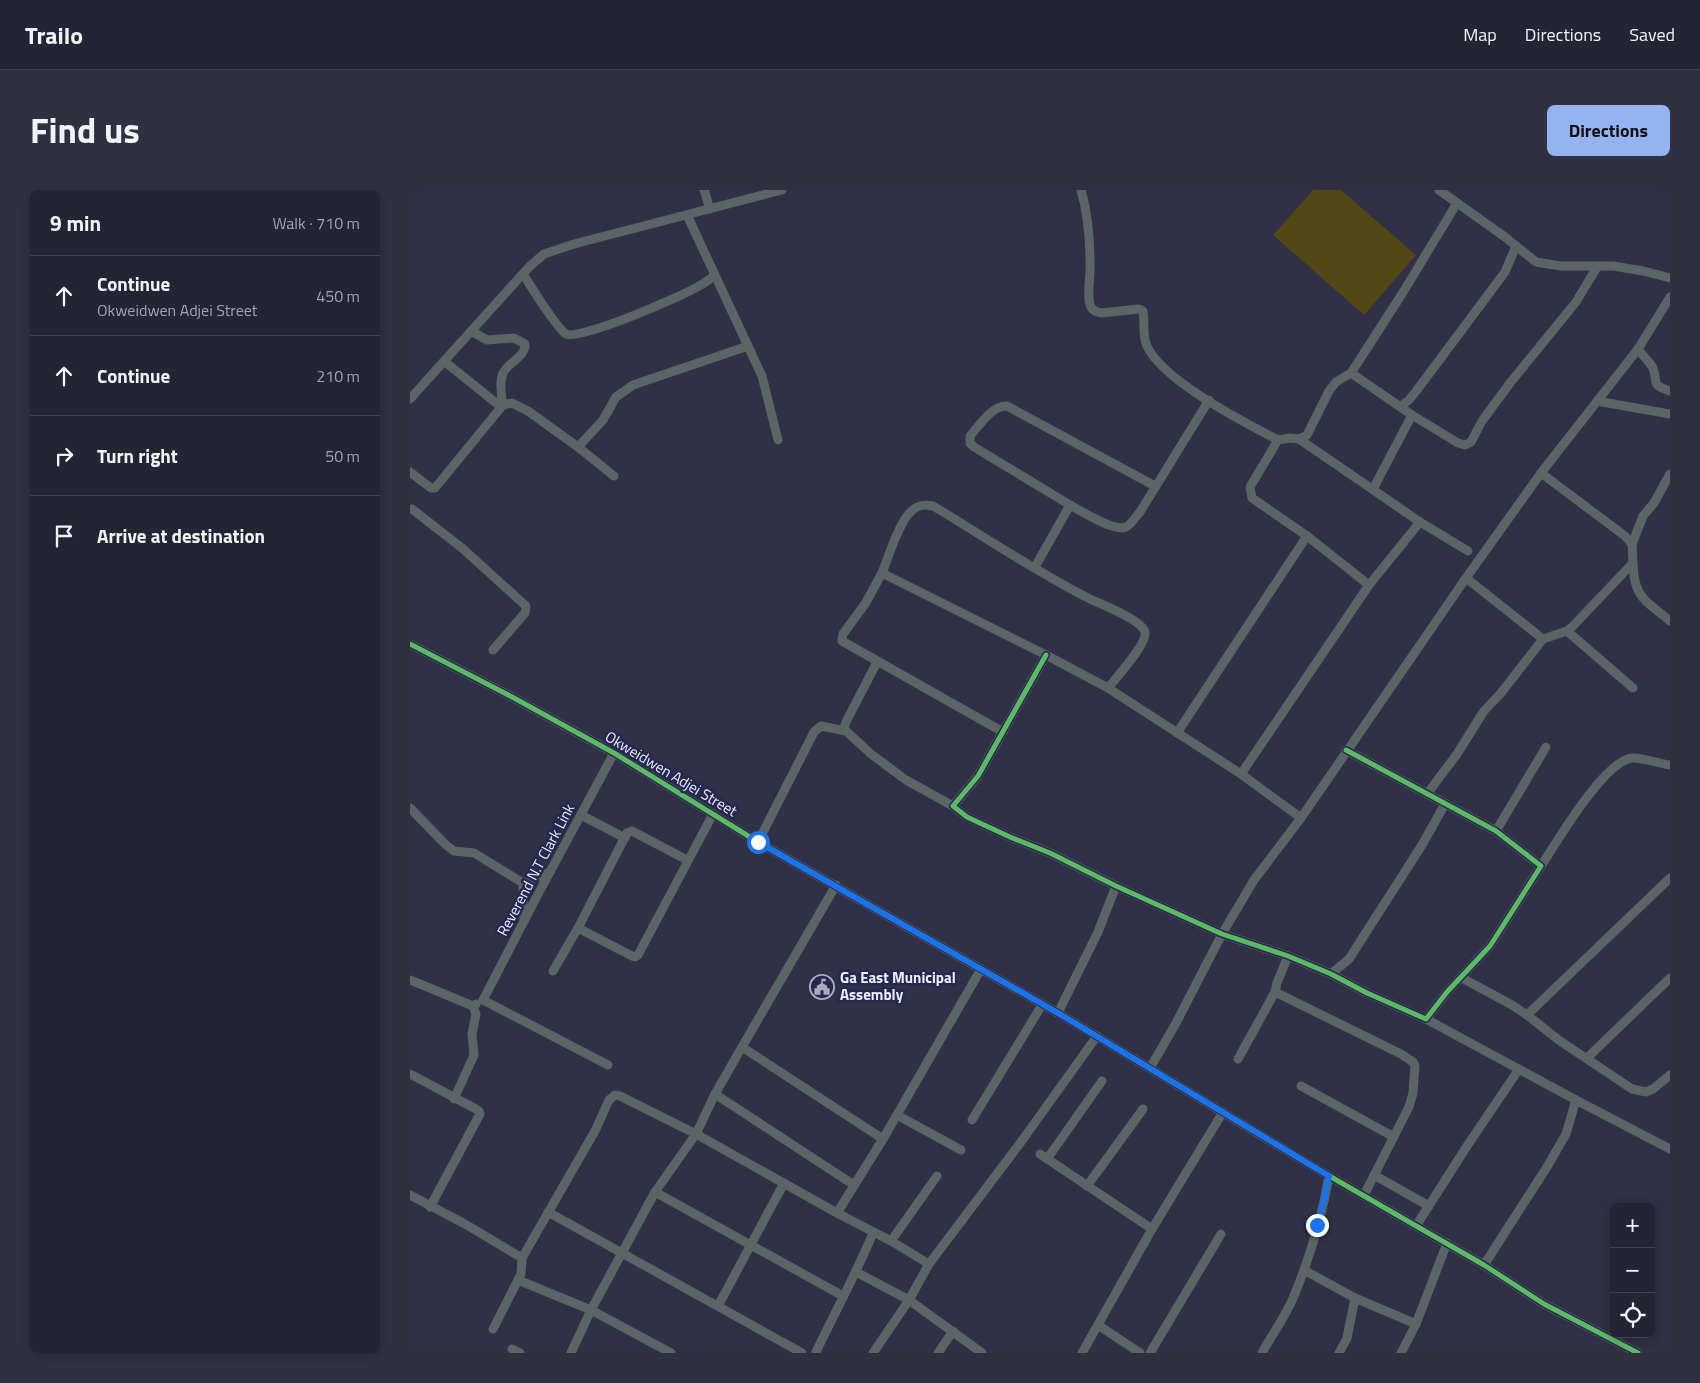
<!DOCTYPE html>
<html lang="en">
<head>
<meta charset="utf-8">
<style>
	body { margin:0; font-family:"Titillium Web",sans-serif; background:#303040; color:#f1f3f6 }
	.controls { position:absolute; right:15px; bottom:15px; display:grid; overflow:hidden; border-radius:8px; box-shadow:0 2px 12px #0003 }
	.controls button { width:45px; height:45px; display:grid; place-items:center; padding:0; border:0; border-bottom:1px solid #41414f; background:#242434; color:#f1f3f6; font:25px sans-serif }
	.stop { position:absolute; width:15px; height:15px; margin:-11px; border:4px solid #1a73e8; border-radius:50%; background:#fff }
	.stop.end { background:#1a73e8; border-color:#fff; box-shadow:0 1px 5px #0008 }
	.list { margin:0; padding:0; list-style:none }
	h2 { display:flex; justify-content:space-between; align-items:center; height:65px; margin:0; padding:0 20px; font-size:21px }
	h2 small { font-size:16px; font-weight:400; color:#a3a4ac }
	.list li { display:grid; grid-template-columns:32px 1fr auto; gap:15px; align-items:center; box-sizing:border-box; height:80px; padding:0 20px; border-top:1px solid #41414f }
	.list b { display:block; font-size:19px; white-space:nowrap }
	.list p { margin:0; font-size:16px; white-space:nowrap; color:#a3a4ac }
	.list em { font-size:16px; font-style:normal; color:#a3a4ac }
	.icon { flex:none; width:28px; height:28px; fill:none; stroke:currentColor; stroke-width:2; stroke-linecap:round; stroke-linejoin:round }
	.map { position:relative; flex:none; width:1260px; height:1163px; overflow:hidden; border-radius:8px }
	header { display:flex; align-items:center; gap:30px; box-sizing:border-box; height:70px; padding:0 25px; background:#242434; border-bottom:1px solid #41414f }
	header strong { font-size:24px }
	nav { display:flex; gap:28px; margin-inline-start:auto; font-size:18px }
	.intro { display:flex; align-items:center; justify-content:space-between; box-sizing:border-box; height:120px; padding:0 30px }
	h1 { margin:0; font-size:35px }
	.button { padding:12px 22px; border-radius:8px; background:#95b2f1; color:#111; font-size:18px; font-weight:700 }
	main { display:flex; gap:30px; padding:0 30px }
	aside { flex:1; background:#242434; border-radius:8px; box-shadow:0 2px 12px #0003 }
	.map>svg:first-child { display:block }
	.green { fill:#524715 }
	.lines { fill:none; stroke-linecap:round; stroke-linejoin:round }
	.minor { stroke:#5c6565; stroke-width:9 }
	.cycleway-casing { stroke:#262850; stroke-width:8 }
	.cycleway { stroke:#5cba63; stroke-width:5 }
	.route { stroke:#1a73e8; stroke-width:6 }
	.labels { text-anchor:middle; stroke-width:5; stroke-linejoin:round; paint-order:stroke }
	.street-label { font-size:15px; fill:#ebeefe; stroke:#262850 }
	.poi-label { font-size:15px; font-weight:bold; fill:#ebeefe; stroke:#262850; text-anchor:start }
</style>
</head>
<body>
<header>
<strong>Trailo</strong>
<nav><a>Map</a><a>Directions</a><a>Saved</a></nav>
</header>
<div class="intro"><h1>Find us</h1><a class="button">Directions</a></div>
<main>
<aside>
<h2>9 min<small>Walk · 710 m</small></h2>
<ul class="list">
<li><svg class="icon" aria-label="ahead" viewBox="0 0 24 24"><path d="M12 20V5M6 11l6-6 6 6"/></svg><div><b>Continue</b><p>Okweidwen Adjei Street</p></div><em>450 m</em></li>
<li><svg class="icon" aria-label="ahead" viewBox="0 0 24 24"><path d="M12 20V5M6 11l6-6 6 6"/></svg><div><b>Continue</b></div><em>210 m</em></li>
<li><svg class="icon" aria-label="right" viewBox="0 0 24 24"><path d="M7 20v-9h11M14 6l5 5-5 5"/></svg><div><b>Turn right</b></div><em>50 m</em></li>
<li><svg class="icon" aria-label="arrive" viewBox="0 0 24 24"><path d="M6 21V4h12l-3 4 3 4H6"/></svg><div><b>Arrive at destination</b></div></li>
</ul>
</aside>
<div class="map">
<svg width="1260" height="1163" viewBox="0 0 1260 1163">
	<rect width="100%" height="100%" fill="#303046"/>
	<polygon class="green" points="903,0 931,0 1006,65 954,125 863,45"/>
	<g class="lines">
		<g class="minor">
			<polyline points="294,0 300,19"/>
			<path d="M671 0C678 24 680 49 680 74 681 85 676 108 681 117 683 121 687 122 691 123L729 119 733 121C735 132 732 146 737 156 753 191 834 232 868 250L880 248 889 249 897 245 919 201 926 192 941 183 992 104 1047 13"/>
			<polyline points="1029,0 1095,47 1126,72 1151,76 1203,76 1233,81 1260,88"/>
			<polyline points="277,25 352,186 368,250"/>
			<path d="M113 84C120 95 147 139 156 144 169 151 273 106 289 96 295 93 300 89 305 85"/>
			<path d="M61 141 77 150 104 148 115 154C116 166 98 173 93 183 89 193 91 205 93 215"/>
			<path d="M1228 159C1232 165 1240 172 1243 178 1249 193 1239 194 1260 201"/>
			<polyline points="34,171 91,217"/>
			<polyline points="941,183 1002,225 1048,253 1055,255 1061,252 1072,231 1100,193 1166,112 1187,77"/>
			<polyline points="0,209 119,77 134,64 164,54 372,0"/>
			<polyline points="1187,211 1260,224"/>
			<polyline points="991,216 999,210 1007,200 1095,82 1106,56"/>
			<polyline points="889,249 1010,332 1058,361"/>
			<polyline points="868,250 840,297 842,308 897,346 959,395"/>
			<polyline points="168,257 193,230 206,207 223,195 338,156"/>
			<polyline points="0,282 21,298 25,298 93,215 102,213 118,221 168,257 204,286"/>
			<path d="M1131 283 1215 346 1222 354C1224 373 1220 396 1236 411 1243 418 1252 424 1260 431"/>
			<polyline points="963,299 1002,225"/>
			<path d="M660 315 564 257 560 253V246C569 236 582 215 597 216L745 296"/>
			<polyline points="2,319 52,358 116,416 115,423 83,460"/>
			<polyline points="1222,354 1233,326 1244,313 1260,284"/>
			<path d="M625 377 660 315C671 321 704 342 716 337 722 334 726 326 730 322L799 210"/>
			<polyline points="472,383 455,414 433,444 432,451 593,542"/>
			<polyline points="1056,388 1133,449"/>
			<polyline points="1157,441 1223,498"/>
			<polyline points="0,454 104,508 204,563 348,652 648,823 902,976 1074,1075 1134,1114 1228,1163"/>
			<polyline points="636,465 568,586 543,616 557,627 600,647 640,663 706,696 812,744 878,766 921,784 957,803 1016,829 1037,802 1080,756 1131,676 1086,641 936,560"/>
			<polyline points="467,472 436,532 434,538 436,541 461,564 496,590 543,616"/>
			<path d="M698 498C705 489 738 453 735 442 732 430 691 414 680 409 626 382 575 347 523 316 518 315 512 314 507 317 491 324 479 366 472 383L636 465 698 498 831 584 891 628"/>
			<polyline points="767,543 897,346"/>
			<polyline points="831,584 959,395 1010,332"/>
			<polyline points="1017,604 1047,564 1074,521 1091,503 1133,449 1157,441 1162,437 1222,374"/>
			<polyline points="0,618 36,655 44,661 64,663 113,693"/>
			<polyline points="171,625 215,648"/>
			<polyline points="1086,641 1136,557"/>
			<polyline points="348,652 404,542 411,536 436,541"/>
			<path d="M1131 676C1147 652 1193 572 1222 568 1231 567 1250 574 1260 575"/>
			<polyline points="113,693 114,730"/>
			<polyline points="113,693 140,682"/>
			<polyline points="168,738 222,766 225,767 228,765 303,624"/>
			<polyline points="878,766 867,793 865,802 991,864 1003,872 1005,876 1003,903 999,917 954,1005"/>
			<polyline points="143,781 168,738 217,643 222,641 277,670"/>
			<polyline points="921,784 939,769 1012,655 1035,614"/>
			<polyline points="1052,788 1102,815 1117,825 1260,688"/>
			<polyline points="0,790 63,816 66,814"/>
			<polyline points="73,810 126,708 204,563"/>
			<polyline points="73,810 198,875"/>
			<polyline points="648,823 688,742 706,696"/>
			<polyline points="1117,825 1150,851 1222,899 1236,902 1243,899 1260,885"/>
			<polyline points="1016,829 1166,910 1260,959"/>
			<polyline points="332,857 473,949"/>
			<polyline points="1177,868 1260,788"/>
			<polyline points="828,869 865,802"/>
			<polyline points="740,878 765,835 812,744 844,690 891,628 1056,388 1131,283 1228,159 1260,107"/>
			<polyline points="0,884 66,919 69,921 70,924 20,1017"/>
			<polyline points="891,896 984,947"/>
			<polyline points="305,904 444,995"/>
			<polyline points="44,909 64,865 62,844 66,824 63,816"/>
			<polyline points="487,925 551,960"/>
			<polyline points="562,930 632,815"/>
			<polyline points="630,964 742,1039"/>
			<polyline points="637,969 692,891"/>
			<polyline points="964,985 1019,1016"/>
			<polyline points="677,996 733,919"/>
			<polyline points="245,1002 433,1106"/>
			<polyline points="0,1005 55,1034 112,1068 111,1084 83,1139"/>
			<polyline points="138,1022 392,1163"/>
			<polyline points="427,1023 481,1051 519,1074"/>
			<polyline points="1006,1036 1057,956 1109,879"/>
			<polyline points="481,1051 527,986"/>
			<polyline points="112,1068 185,941 199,910 205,905 210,906 286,944 427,1023 473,949 571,779"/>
			<polyline points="1074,1075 1137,977 1156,944 1166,910"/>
			<polyline points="894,1080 945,1108 1006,1134"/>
			<polyline points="446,1082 499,1110 572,1163"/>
			<polyline points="108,1090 181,1120 261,1163"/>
			<polyline points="308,1116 374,993"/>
			<polyline points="688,1135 730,1163"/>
			<polyline points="102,1159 110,1163"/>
			<path d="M406 1162C425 1122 446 1084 463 1043"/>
			<polyline points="161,1163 181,1120 245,1002 286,944 305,904 332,857 426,695"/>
			<polyline points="463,1163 499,1110 519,1074 611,952 687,846"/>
			<polyline points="528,1163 543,1141"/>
			<polyline points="672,1163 742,1039 813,922"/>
			<polyline points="740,1163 811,1044"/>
			<path d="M852 1163C862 1144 876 1126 884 1106 900 1067 912 1027 919 986"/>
			<polyline points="929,1163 937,1148 945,1108"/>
			<polyline points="991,1163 1006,1134 1037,1053"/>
		</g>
		<defs>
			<g id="cycleway">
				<polyline points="0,454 104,508 204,563 348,652 648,823 902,976 1074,1075 1134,1114 1228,1163"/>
				<polyline points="636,465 568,586 543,616 557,627 600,647 640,663 706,696 812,744 878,766 921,784 957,803 1016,829 1037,802 1080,756 1131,676 1086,641 936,560"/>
			</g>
		</defs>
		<use href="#cycleway" class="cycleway-casing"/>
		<use href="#cycleway" class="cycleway"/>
	</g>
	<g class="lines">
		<polyline class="route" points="348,652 648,823 919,986 914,1011 907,1035"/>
	</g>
	<defs>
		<symbol id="civic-ring" viewBox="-11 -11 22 22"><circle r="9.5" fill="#262850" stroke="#aaacbe" stroke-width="1.5"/><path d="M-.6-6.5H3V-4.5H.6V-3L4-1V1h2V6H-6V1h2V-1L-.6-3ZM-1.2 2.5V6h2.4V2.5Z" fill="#aaacbe"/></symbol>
	</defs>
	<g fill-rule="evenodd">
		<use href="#civic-ring" x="398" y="783" width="28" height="28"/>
	</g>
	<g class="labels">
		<g class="street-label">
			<text transform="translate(261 584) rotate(31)" y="5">Okweidwen Adjei Street</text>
			<text transform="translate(126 680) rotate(-62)" y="5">Reverend N.T Clark Link</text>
		</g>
		<g class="poi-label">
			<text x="430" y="793">Ga East Municipal<tspan x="430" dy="17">Assembly</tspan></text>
		</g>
	</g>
</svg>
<div class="controls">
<button>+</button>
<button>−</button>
<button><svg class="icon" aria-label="locate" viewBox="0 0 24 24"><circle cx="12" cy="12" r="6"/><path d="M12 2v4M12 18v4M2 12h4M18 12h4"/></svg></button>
</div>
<div class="stop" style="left:348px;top:652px"></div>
<div class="stop end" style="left:907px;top:1035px"></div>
</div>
</main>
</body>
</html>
